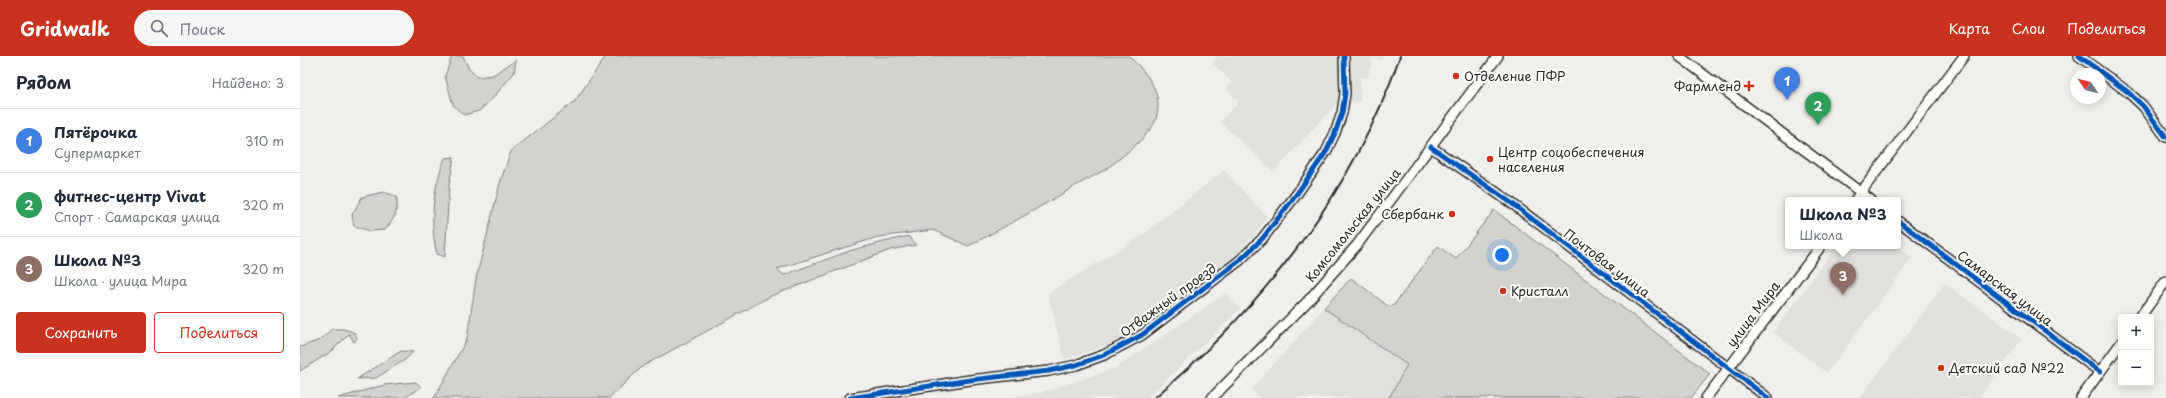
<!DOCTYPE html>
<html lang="ru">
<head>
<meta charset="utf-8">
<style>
	body { margin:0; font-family:"Playpen Sans",sans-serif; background:#f6f6f7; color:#1f2937 }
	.controls { position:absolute; right:12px; bottom:12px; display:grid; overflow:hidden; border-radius:4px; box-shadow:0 2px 10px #0003 }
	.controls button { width:36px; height:36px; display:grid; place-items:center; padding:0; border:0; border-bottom:1px solid #e0e1e3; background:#fff; color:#1f2937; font:20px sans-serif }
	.compass { position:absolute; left:1770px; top:12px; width:36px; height:36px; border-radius:50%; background:#fff; box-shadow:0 2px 10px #0003; rotate:305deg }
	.you { position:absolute; left:1202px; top:199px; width:14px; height:14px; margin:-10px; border:3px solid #fff; border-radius:50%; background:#1a73e8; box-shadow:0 0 0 6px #1a73e833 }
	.badge { display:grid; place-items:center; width:26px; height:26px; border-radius:50%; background:#c8321e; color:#fff; font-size:13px; font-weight:700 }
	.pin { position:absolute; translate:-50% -33px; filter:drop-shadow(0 1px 2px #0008) }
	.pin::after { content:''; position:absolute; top:21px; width:14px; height:12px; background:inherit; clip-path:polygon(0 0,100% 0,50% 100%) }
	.popup { position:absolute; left:1485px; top:141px; width:116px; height:52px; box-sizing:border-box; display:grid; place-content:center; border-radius:4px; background:#fff; filter:drop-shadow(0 1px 3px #0005); font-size:13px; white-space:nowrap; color:#747a83 }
	.popup b { font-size:15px; color:#1f2937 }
	.popup::after { content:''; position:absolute; left:50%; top:100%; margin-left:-8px; border:8px solid transparent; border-top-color:#fff }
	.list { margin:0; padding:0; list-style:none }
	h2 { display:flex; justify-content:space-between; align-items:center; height:52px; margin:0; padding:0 16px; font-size:17px }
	h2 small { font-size:13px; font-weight:400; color:#747a83 }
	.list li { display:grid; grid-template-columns:26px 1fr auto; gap:12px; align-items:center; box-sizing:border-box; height:64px; padding:0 16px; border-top:1px solid #e0e1e3 }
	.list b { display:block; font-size:15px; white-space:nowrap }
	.list p { margin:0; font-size:13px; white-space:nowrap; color:#747a83 }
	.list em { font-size:13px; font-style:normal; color:#747a83 }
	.actions { display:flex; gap:8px; padding:12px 16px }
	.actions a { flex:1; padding:9px 0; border:1px solid #c8321e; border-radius:4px; text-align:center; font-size:14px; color:#c8321e }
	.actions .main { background:#c8321e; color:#fff }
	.icon { flex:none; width:22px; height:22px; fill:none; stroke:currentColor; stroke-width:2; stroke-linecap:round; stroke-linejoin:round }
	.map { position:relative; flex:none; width:1866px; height:342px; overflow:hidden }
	header { display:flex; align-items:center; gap:24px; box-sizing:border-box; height:56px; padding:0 20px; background:#c8321e; color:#fff }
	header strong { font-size:19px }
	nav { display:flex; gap:22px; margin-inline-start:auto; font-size:14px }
	.search { width:280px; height:36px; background:#f6f6f7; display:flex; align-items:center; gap:10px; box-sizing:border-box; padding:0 14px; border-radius:22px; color:#747a83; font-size:15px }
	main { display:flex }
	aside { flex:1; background:#fff }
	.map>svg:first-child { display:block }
	.built { fill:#e1e0dc }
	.green { fill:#d3d2cf; stroke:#7f7e7d }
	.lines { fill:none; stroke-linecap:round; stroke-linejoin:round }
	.minor-casing { stroke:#2b2b2b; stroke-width:12 }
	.minor { stroke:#fdfcf7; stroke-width:9 }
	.rail { stroke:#2b2b2b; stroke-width:2 }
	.cycleway-casing { stroke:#fdfcf7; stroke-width:8 }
	.cycleway { stroke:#0057b8; stroke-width:5 }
	.poi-dot { fill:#c8321e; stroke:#fdfcf7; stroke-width:1.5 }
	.labels { text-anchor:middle; stroke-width:4; stroke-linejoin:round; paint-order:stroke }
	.poi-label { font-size:13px; fill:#2b2b2b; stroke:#fdfcf7; text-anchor:start }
	.street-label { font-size:13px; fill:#2b2b2b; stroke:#fdfcf7 }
</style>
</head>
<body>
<header>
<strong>Gridwalk</strong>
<div class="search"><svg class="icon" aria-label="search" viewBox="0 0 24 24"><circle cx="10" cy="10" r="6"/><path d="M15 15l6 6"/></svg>Поиск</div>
<nav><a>Карта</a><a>Слои</a><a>Поделиться</a></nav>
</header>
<main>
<aside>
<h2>Рядом<small>Найдено: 3</small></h2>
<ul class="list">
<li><span class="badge" style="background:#3f7fe0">1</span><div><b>Пятёрочка</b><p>Супермаркет</p></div><em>310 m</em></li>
<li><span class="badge" style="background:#2e9e5b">2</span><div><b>фитнес-центр Vivat</b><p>Спорт · Самарская улица</p></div><em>320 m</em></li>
<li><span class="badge" style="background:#8d6e63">3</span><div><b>Школа №3</b><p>Школа · улица Мира</p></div><em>320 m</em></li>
</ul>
<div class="actions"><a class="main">Сохранить</a><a>Поделиться</a></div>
</aside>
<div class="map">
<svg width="1866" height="342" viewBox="0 0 1866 342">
	<rect width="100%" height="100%" fill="#f0efeb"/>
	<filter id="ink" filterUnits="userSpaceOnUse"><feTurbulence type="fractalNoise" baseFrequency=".025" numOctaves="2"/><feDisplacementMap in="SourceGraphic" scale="8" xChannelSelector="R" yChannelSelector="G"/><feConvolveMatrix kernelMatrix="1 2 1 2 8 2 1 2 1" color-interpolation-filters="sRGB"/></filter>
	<g filter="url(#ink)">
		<g class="built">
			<polygon points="916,0 1042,0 1042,41 974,116 920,66 939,46 926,33 932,26 912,7 917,1"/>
			<polygon points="1044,0 1083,0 1082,4 1073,2 1067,22 1060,21 1060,46 1051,45"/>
			<polygon points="924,114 967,161 960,172 936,198 890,236 862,256 808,290 764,303 748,237 840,181"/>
			<polygon points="1537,190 1598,190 1612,202 1527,317 1473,276"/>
			<polygon points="1645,227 1722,283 1679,342 1560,342"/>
			<polygon points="926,237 940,253 847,342 705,342 739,337 814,313"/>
			<polygon points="1024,252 1107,309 1089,342 960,342 951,334"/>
		</g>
		<g class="green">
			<polygon points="152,0 163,0 169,13 177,21 193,19 216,4 214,17 192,43 179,55 164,59 153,49 145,20"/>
			<path d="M306 0H829C847 17 864 37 856 63 852 76 830 95 819 103 806 115 787 123 772 132 738 152 704 172 668 190L633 174 578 181 477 213 484 219 552 194 608 180 616 189 590 194 471 240 343 310 309 342H134L167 283 176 223 200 127 211 95 275 45Z"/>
			<path d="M154 101 149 130 145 201 137 198C129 166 133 132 145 102Z"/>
			<path d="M83 136 96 140C100 154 94 163 85 174L70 175 54 170 52 159 62 141Z"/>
			<polygon points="1194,154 1410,318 1391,342 1089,342 1107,309 1024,252 1051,222 1088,250 1094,249 1138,190 1156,203"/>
			<polygon points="32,273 44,273 55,277 57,282 54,286 49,278 32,295 0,315 0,291 20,284"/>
			<polygon points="101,295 113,296 106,303 76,322 57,323"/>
			<polygon points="116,326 121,331 104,342 38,342 84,329"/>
		</g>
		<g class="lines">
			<defs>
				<g id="minor">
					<polyline points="1379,0 1571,144"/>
					<polyline points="1779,0 1828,36 1843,50 1866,81"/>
					<polyline points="1131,91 1210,146 1468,342"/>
					<polyline points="1555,144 1664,0"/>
					<polyline points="1598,165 1800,316"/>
					<polyline points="1840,261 1866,225"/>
					<polyline points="550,342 670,324 749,315 776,309 804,299 842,279 939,205 962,183 996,139 1026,96 1035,77 1042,57 1045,38 1044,0"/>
					<polyline points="912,342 1007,246 1057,189 1198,0"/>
					<polyline points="1406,342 1521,190"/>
					<polyline points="1781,342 1821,287"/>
				</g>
			</defs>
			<use href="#minor" class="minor-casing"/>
			<use href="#minor" class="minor"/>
			<path class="rail" d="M854 342C962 251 1054 135 1100 0"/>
			<defs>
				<g id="cycleway">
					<polyline points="1779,0 1828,36 1843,50 1866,81"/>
					<polyline points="1131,91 1210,146 1468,342"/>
					<polyline points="1598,165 1800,316"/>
					<polyline points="550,342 670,324 749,315 776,309 804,299 842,279 939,205 962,183 996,139 1026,96 1035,77 1042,57 1045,38 1044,0"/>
				</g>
			</defs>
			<use href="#cycleway" class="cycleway-casing"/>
			<use href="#cycleway" class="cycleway"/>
		</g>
	</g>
	<g class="poi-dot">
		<circle cx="1156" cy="20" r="4"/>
		<path d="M1447 24h4v4h4v4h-4v4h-4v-4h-4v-4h4z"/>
		<circle cx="1190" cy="103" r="4"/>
		<circle cx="1152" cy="158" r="4"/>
		<circle cx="1203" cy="235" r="4"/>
		<circle cx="1641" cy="312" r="4"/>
	</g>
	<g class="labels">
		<g class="poi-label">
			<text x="1164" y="25">Отделение ПФР</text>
			<text x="1441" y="35" text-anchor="end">Фармленд</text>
			<text x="1198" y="101">Центр соцобеспечения<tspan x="1198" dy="15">населения</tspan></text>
			<text x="1144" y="163" text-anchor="end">Сбербанк</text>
			<text x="1211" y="240">Кристалл</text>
			<text x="1649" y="317">Детский сад №22</text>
		</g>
		<g class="street-label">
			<text transform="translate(1053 169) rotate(-51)" y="5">Комсомольская улица</text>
			<text transform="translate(1307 207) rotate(37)" y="5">Почтовая улица</text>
			<text transform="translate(1705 232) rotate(37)" y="5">Самарская улица</text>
			<text transform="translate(868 244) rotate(-36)" y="5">Отважный проезд</text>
			<text transform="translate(1453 258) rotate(-53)" y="5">улица Мира</text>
		</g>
	</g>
</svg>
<div class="controls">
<button>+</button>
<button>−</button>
</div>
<svg class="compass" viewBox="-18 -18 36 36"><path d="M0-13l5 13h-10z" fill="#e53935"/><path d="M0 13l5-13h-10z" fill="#747a83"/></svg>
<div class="you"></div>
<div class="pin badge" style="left:1487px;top:44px;background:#3f7fe0">1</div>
<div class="pin badge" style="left:1518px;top:69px;background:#2e9e5b">2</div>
<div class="pin badge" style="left:1543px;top:239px;background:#8d6e63">3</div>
<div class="popup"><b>Школа №3</b>Школа</div>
</div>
</main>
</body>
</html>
